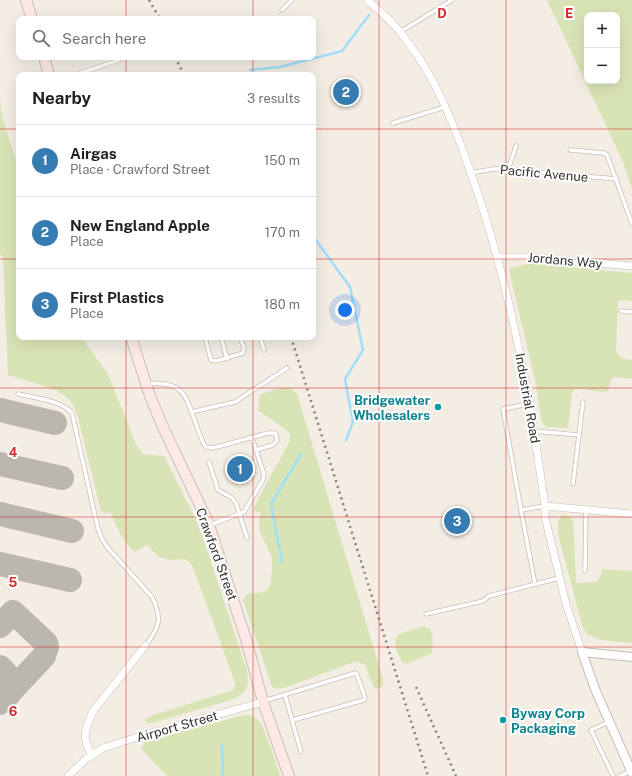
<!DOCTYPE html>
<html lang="en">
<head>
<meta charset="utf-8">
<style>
	body { margin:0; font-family:"Public Sans",sans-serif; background:#f2f2f2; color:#202124 }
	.controls { position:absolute; right:12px; top:12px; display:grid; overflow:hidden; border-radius:8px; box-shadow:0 4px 16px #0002 }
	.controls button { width:36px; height:36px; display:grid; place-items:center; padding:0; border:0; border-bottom:1px solid #e0e0e0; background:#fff; color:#202124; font:20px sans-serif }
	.you { position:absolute; left:345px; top:310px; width:14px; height:14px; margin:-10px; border:3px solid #fff; border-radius:50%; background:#1a73e8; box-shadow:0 0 0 6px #1a73e833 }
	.badge { display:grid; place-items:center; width:26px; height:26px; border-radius:50%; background:#367cb1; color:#fff; font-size:13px; font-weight:700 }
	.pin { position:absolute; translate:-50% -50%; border:2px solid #fff; box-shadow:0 1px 4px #0006 }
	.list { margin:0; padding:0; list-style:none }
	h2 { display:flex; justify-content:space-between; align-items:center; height:52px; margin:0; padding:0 16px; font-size:17px }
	h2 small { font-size:13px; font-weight:400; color:#757577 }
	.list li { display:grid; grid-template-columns:26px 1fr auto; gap:12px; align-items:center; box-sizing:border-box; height:72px; padding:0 16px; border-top:1px solid #e0e0e0 }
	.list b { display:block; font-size:15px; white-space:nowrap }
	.list p { margin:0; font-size:13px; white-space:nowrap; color:#757577 }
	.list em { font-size:13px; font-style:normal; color:#757577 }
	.icon { flex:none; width:22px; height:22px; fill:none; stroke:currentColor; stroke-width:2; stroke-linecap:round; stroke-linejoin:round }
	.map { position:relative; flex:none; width:632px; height:776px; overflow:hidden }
	.search { position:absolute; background:#fff; box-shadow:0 4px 16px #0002; left:16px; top:16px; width:300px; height:44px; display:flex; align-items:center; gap:10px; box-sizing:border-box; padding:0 14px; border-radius:8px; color:#757577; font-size:15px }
	.panel { position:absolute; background:#fff; box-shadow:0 4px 16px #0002; left:16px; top:72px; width:300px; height:268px; border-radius:8px }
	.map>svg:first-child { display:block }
	.green { fill:#d9e4b6; fill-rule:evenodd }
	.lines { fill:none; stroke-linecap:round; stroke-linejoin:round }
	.stream { stroke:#a1def7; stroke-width:2.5 }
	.taxiway { stroke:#bbb6ae; stroke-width:24 }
	.service-casing { stroke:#c6bfb7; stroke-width:5 }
	.minor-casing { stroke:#c6bfb7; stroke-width:8 }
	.tertiary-casing { stroke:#c6bfb7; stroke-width:10 }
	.secondary-casing { stroke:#c6bfb7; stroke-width:12 }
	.service { stroke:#fff; stroke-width:3.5 }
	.minor { stroke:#fff; stroke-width:7 }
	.tertiary { stroke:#fff; stroke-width:8 }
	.secondary { stroke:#fee9e6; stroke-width:10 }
	.rail { stroke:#837f79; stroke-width:2.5; stroke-dasharray:2 4; stroke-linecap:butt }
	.grid { fill:none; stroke:#d62828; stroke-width:1; stroke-opacity:0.55 }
	.culture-dot { fill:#0f9aa8; stroke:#fff; stroke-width:1.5 }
	.labels { text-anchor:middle; stroke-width:4; stroke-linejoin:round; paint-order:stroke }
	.street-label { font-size:13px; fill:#35332f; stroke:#fff }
	.culture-label { font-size:13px; font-weight:bold; fill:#0d838f; stroke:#fff; text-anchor:end }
	.grid-label { font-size:13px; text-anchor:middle; font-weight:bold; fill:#d62828; stroke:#fff; stroke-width:4; stroke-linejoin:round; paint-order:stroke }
</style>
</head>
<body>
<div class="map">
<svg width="632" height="776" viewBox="0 0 632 776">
	<rect width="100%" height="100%" fill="#f3ede4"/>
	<g class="green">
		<path d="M547 0H632V189L623 162ZM587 15H617V81H587Z"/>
		<path d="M0 101 3 120 19 169V337H81L108 374 135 442 143 454 164 456 196 520 204 541 245 665C250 681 251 690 234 699L152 723H146L145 720 150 716 233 690 236 685 192 565 185 559 170 560 159 557 147 545 135 552C123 541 116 527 111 513L101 512 78 417C76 411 74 404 70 400 55 386 26 381 8 375L3 257 0 254Z"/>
		<polygon points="531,263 632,273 632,301 620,300 618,302 616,351 621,358 632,360 632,379 614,377 611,380 608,391 601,392 575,388 572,394 568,428 547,427 542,423 535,379 509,271 510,268"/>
		<path d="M279 388H290L297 394 383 679V686L376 689 373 686 365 665 357 661 287 687 277 689 272 687 243 600 247 594 264 592 270 586 272 571V558L260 532 259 520 261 512 253 511 259 497 290 441C290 439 290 435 290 434 289 431 263 414 258 410L260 395Z"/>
		<polygon points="563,515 569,516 573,522 576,583 596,582 601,575 602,569 632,571 632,643 601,640 587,634 582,625 558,534 558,520"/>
		<polygon points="424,626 430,629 433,638 432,653 407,664 402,662 396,650 395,639 399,634"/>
		<path d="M244 715C249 715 253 716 258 720 264 725 277 766 280 776H167L141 749 144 742Z"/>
	</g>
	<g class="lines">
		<g class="stream">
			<polyline points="250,70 280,67 342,51 369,15"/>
			<polyline points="313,236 350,287 363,350 345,379 353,422 346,440"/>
			<polyline points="282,562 271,504 301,454"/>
			<polyline points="222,744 223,776"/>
		</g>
		<g class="taxiway">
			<polyline points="0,410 55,423"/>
			<polyline points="0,464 62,478"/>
			<polyline points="0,514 72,531"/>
			<polyline points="0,564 70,580"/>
			<polyline points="0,626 13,612 46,643 47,647 44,656 0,703"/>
			<path d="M0 667C9 675 12 681 9 694"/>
		</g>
		<defs>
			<g id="service">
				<polyline points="282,10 292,0"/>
				<polyline points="400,32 452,0"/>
				<polyline points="75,75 119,60"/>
				<polyline points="393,123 445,107"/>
				<polyline points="570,150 604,153 607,155 632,224"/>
				<polyline points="505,169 510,164 516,146"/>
				<polyline points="471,173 493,169 504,169 617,179"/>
				<polyline points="621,311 632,312"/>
				<polyline points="205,337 211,360 216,361 243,353 244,348 240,337"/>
				<polyline points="221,337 227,359"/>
				<polyline points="260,337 264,350"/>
				<path d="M147 384C186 379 187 400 198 430 201 436 202 443 206 447L213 448 268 433H273L276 434 277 440 273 445 256 450"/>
				<path d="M18 394C34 398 61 400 72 413L98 529 102 539 108 548 152 597C163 618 159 629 145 646"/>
				<polyline points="529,404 503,409 521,510 545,506"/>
				<polyline points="191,412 235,402 287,368"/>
				<polyline points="534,431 579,435"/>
				<polyline points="209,462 218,490 232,498 236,503 247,538"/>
				<polyline points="573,484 583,402"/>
				<polyline points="521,510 535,584"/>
				<polyline points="210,525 244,512 263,480 264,474 252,438"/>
				<polyline points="585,571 586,510"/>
				<polyline points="426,614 483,601 489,596 559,578"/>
				<polyline points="285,695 301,752"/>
				<polyline points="264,701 352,674 356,673 357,675 365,697 364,700 293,720"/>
				<polyline points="609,722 591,730 613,776"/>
				<polyline points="620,776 631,771"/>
			</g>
			<g id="minor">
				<path d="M367 0C381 12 396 25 407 41 435 77 453 122 468 165 508 275 529 390 545 506V517L566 604 582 652"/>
				<polyline points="497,257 528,257 632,266"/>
				<polyline points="545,506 632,514"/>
				<path d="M92 755C81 738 85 729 93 711L145 646"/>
				<polyline points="68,776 86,759 103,748 147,734 263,702"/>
			</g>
			<polyline id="tertiary" points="632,657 582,652 595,689 632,773"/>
			<g id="secondary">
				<polyline points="26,0 32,19"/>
				<polyline points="44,57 49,75"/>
				<polyline points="131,337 150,396 162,425 208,522 246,639 263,702 289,776"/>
			</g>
		</defs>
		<use href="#service" class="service-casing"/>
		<use href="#minor" class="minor-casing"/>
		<use href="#tertiary" class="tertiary-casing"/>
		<use href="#secondary" class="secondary-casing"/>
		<use href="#service" class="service"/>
		<use href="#minor" class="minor"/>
		<use href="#tertiary" class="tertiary"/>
		<use href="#secondary" class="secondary"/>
		<g class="rail">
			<polyline points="149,0 160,19"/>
			<polyline points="175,57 184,75"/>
			<polyline points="291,337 428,776"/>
			<polyline points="416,687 456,776"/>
		</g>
	</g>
	<path class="grid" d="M126 0V19M253 0V19M379 0V776M506 0V776M126 57V75M253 57V75M0 129H19M313 129H632M0 259H19M313 259H632M126 337V776M253 337V776M0 388H632M0 517H632M0 647H632"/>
	<g class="culture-dot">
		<circle cx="438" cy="407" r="4"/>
		<circle cx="503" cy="720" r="4"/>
	</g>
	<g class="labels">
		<g class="street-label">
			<text transform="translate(544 173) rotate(5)" y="5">Pacific Avenue</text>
			<text transform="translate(565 260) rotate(5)" y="5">Jordans Way</text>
			<text transform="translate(528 398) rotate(80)" y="5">Industrial Road</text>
			<text transform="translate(217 554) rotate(70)" y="5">Crawford Street</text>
			<text transform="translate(177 726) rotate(-16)" y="5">Airport Street</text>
		</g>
		<g class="culture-label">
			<text x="430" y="405">Bridgewater<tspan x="430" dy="15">Wholesalers</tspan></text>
			<text x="511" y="718" text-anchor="start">Byway Corp<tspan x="511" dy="15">Packaging</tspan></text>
		</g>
	</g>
	<g class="grid-label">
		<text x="442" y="18">D</text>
		<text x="569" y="18">E</text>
		<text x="13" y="457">4</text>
		<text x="13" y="587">5</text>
		<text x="13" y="716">6</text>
	</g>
</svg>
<div class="controls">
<button>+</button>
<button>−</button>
</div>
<div class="you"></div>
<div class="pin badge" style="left:240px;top:469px">1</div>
<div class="pin badge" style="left:346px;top:92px">2</div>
<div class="pin badge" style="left:457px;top:521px">3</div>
<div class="search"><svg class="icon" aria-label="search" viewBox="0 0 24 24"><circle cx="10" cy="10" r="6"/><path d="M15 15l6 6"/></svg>Search here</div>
<section class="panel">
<h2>Nearby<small>3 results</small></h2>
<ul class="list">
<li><span class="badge">1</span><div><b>Airgas</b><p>Place · Crawford Street</p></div><em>150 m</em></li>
<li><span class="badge">2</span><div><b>New England Apple</b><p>Place</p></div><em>170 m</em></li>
<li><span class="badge">3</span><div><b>First Plastics</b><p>Place</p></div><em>180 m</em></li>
</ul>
</section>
</div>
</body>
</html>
